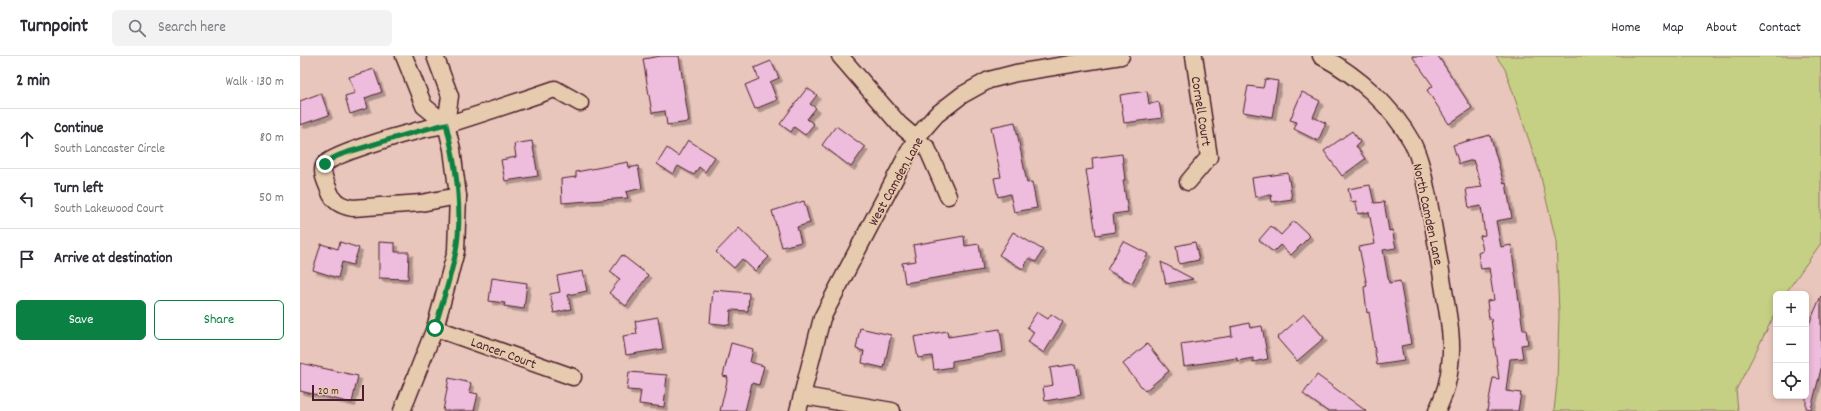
<!DOCTYPE html>
<html lang="en">
<head>
<meta charset="utf-8">
<style>
	body { margin:0; font-family:Dekko,sans-serif; background:#f2f2f3; color:#2b2b33 }
	.controls { position:absolute; right:12px; bottom:12px; display:grid; overflow:hidden; border-radius:6px; box-shadow:0 2px 6px #0003 }
	.controls button { width:36px; height:36px; display:grid; place-items:center; padding:0; border:0; border-bottom:1px solid #e1e1e2; background:#fff; color:#2b2b33; font:20px sans-serif }
	.scale { position:absolute; left:12px; bottom:10px; width:52px; box-sizing:border-box; padding-left:4px; border:2px solid #4a1f2b; border-top:0; font-size:11px; line-height:14px; white-space:nowrap; color:#4a1f2b; -webkit-text-stroke:3px #e7cbae; paint-order:stroke }
	.stop { position:absolute; width:12px; height:12px; margin:-9px; border:3px solid #0b8043; border-radius:50%; background:#fff }
	.stop.end { background:#0b8043; border-color:#fff; box-shadow:0 1px 4px #0008 }
	.list { margin:0; padding:0; list-style:none }
	h2 { display:flex; justify-content:space-between; align-items:center; height:52px; margin:0; padding:0 16px; font-size:17px }
	h2 small { font-size:13px; font-weight:400; color:#7c7c81 }
	.list li { display:grid; grid-template-columns:26px 1fr auto; gap:12px; align-items:center; box-sizing:border-box; height:60px; padding:0 16px; border-top:1px solid #e1e1e2 }
	.list b { display:block; font-size:15px; white-space:nowrap }
	.list p { margin:0; font-size:13px; white-space:nowrap; color:#7c7c81 }
	.list em { font-size:13px; font-style:normal; color:#7c7c81 }
	.actions { display:flex; gap:8px; padding:12px 16px }
	.actions a { flex:1; padding:9px 0; border:1px solid #0b8043; border-radius:6px; text-align:center; font-size:14px; color:#0b8043 }
	.actions .main { background:#0b8043; color:#fff }
	.icon { flex:none; width:22px; height:22px; fill:none; stroke:currentColor; stroke-width:2; stroke-linecap:round; stroke-linejoin:round }
	.map { position:relative; flex:none; width:1521px; height:355px; overflow:hidden }
	header { display:flex; align-items:center; gap:24px; box-sizing:border-box; height:56px; padding:0 20px; background:#fff; border-bottom:1px solid #e1e1e2 }
	header strong { font-size:19px }
	nav { display:flex; gap:22px; margin-inline-start:auto; font-size:14px }
	.search { width:280px; height:36px; background:#f2f2f3; display:flex; align-items:center; gap:10px; box-sizing:border-box; padding:0 14px; border-radius:6px; color:#7c7c81; font-size:15px }
	main { display:flex }
	aside { flex:1; background:#fff }
	.map>svg:first-child { display:block }
	.green { fill:#c5d084; stroke:#887858 }
	.building { fill:#eebcdc; stroke:#4a1f2b; filter:url(#shadow) }
	.lines { fill:none; stroke-linecap:round; stroke-linejoin:round }
	.minor-casing { stroke:#4a1f2b; stroke-width:19 }
	.minor { stroke:#e7cbae; stroke-width:16 }
	.route { stroke:#0b8043; stroke-width:5 }
	.labels { text-anchor:middle; stroke-width:3.5; stroke-linejoin:round; paint-order:stroke }
	.street-label { font-size:14px; fill:#4a1f2b; stroke:#e7cbae }
</style>
</head>
<body>
<header>
<strong>Turnpoint</strong>
<div class="search"><svg class="icon" aria-label="search" viewBox="0 0 24 24"><circle cx="10" cy="10" r="6"/><path d="M15 15l6 6"/></svg>Search here</div>
<nav><a>Home</a><a>Map</a><a>About</a><a>Contact</a></nav>
</header>
<main>
<aside>
<h2>2 min<small>Walk · 130 m</small></h2>
<ul class="list">
<li><svg class="icon" aria-label="ahead" viewBox="0 0 24 24"><path d="M12 20V5M6 11l6-6 6 6"/></svg><div><b>Continue</b><p>South Lancaster Circle</p></div><em>80 m</em></li>
<li><svg class="icon" aria-label="left" viewBox="0 0 24 24"><path d="M17 20v-9H6M10 6l-5 5 5 5"/></svg><div><b>Turn left</b><p>South Lakewood Court</p></div><em>50 m</em></li>
<li><svg class="icon" aria-label="arrive" viewBox="0 0 24 24"><path d="M6 21V4h12l-3 4 3 4H6"/></svg><div><b>Arrive at destination</b></div></li>
</ul>
<div class="actions"><a class="main">Save</a><a>Share</a></div>
</aside>
<div class="map">
<svg width="1521" height="355" viewBox="0 0 1521 355">
	<defs>
		<filter id="shadow"><feDropShadow dx="3.5" dy="3.5" stdDeviation="0" flood-color="#0004"/></filter>
	</defs>
	<rect width="100%" height="100%" fill="#e9c6bc"/>
	<filter id="ink" filterUnits="userSpaceOnUse"><feTurbulence type="fractalNoise" baseFrequency=".025" numOctaves="2"/><feDisplacementMap in="SourceGraphic" scale="8" xChannelSelector="R" yChannelSelector="G"/><feConvolveMatrix kernelMatrix="1 2 1 2 8 2 1 2 1" color-interpolation-filters="sRGB"/></filter>
	<g filter="url(#ink)">
		<polygon class="green" points="1196,0 1521,0 1521,187 1485,238 1476,238 1476,256 1436,334 1438,355 1254,355 1257,327 1259,257 1256,185 1240,117 1205,13"/>
		<g class="building">
			<polygon points="361,0 379,0 389,66 367,69 365,55 352,57 343,3"/>
			<polygon points="1112,0 1138,0 1172,52 1149,68 1127,34 1133,30"/>
			<polygon points="471,5 479,22 470,26 477,44 455,53 445,29 459,23 454,12"/>
			<polygon points="74,13 82,36 65,42 68,52 50,58 45,40 55,37 49,21"/>
			<polygon points="965,23 978,25 972,61 943,56 948,30 963,32"/>
			<polygon points="507,32 517,39 510,48 516,52 507,63 514,68 505,79 494,71 491,76 480,68"/>
			<polygon points="847,35 849,48 859,46 862,62 824,67 820,39"/>
			<polygon points="1002,36 1020,45 1013,61 1026,67 1018,85 994,73 997,66 990,64"/>
			<polygon points="21,37 29,59 0,69 0,45"/>
			<polygon points="715,66 727,127 732,126 737,152 714,156 710,138 698,141 694,122 701,121 691,71"/>
			<polygon points="536,70 565,91 551,111 522,89"/>
			<polygon points="1052,75 1060,86 1056,90 1065,103 1042,120 1024,95"/>
			<polygon points="1190,79 1204,128 1206,127 1212,162 1196,165 1201,191 1211,189 1223,274 1226,274 1228,288 1221,289 1223,302 1210,303 1206,335 1221,337 1218,355 1187,355 1193,322 1199,323 1191,263 1189,263 1187,245 1194,244 1189,212 1181,213 1178,197 1183,195 1180,180 1185,179 1181,150 1169,152 1166,133 1182,131 1173,104 1159,108 1153,89"/>
			<polygon points="388,84 415,101 405,116 399,111 394,119 378,110 373,118 357,108 367,92 378,100"/>
			<polygon points="232,85 238,120 205,125 201,104 216,101 214,88"/>
			<polygon points="822,98 825,124 823,124 828,156 813,158 815,176 796,179 786,114 793,113 792,102"/>
			<polygon points="328,106 329,112 338,110 342,132 326,136 328,142 262,147 261,123 276,121 276,116"/>
			<polygon points="988,117 992,143 972,146 971,139 955,141 952,122"/>
			<polygon points="1070,129 1074,147 1084,146 1089,175 1092,174 1096,192 1083,194 1089,227 1100,225 1111,288 1101,290 1104,305 1077,309 1069,256 1067,257 1064,231 1067,230 1059,191 1075,188 1069,156 1058,158 1056,145 1051,146 1048,133"/>
			<polygon points="504,145 510,167 497,171 501,186 482,191 472,155"/>
			<polygon points="994,165 1010,180 991,199 980,189 973,196 959,184 971,170 981,179"/>
			<polygon points="439,172 469,201 455,215 442,203 434,212 416,196"/>
			<polygon points="713,176 743,194 736,206 729,202 723,213 699,199"/>
			<polygon points="664,180 665,190 679,188 683,214 605,227 602,207 616,205 613,189"/>
			<polygon points="823,185 848,198 832,227 807,214"/>
			<polygon points="40,186 59,192 53,209 42,206 38,222 13,214 21,188 38,193"/>
			<polygon points="79,186 95,187 95,196 109,196 108,223 79,222"/>
			<polygon points="895,186 899,204 879,208 876,190"/>
			<polygon points="322,199 348,219 326,250 309,237 320,223 310,216"/>
			<polygon points="861,206 893,223 866,228"/>
			<polygon points="283,215 287,235 268,239 271,253 254,257 250,238 260,236 257,220"/>
			<polygon points="192,222 227,227 224,253 204,250 205,247 189,245"/>
			<polygon points="413,234 449,237 448,255 431,254 430,269 410,267"/>
			<polygon points="1521,240 1521,313 1511,353 1506,352 1506,275"/>
			<polygon points="737,256 748,263 751,258 763,266 744,297 728,286 734,276 727,271"/>
			<polygon points="1004,258 1024,282 997,305 977,282"/>
			<polygon points="358,261 363,293 326,299 323,280 337,278 335,265"/>
			<polygon points="949,267 950,272 962,270 968,303 953,306 953,302 937,305 937,302 884,310 881,288 932,280 931,271"/>
			<polygon points="560,272 591,279 584,312 562,307 564,295 556,293"/>
			<polygon points="700,273 703,296 652,305 652,311 634,314 632,300 618,302 614,281 647,275 648,281"/>
			<polygon points="431,287 453,293 450,306 464,310 459,329 452,327 445,355 420,355 428,321 423,320"/>
			<polygon points="847,288 869,315 845,335 823,308"/>
			<polygon points="0,307 58,320 52,347 0,335"/>
			<polygon points="776,308 781,339 745,345 743,331 753,329 750,312"/>
			<polygon points="329,316 367,319 364,351 339,348 341,335 327,334"/>
			<polygon points="1017,319 1066,355 1027,355 1003,338"/>
			<polygon points="149,322 171,327 169,336 178,338 174,355 143,355"/>
		</g>
		<g class="lines">
			<defs>
				<g id="minor">
					<polyline points="104,0 124,50 146,68"/>
					<polyline points="540,0 599,68 627,92 648,140"/>
					<path d="M1021 0C1057 19 1092 50 1112 86 1121 103 1124 123 1128 141 1133 168 1138 195 1142 222 1146 250 1154 280 1150 309 1149 325 1144 340 1137 355"/>
					<polyline points="888,126 909,101 894,0"/>
					<path d="M158 140 121 147 53 152C41 150 33 146 29 134 26 126 20 115 25 108 31 99 99 79 113 76 125 72 137 71 149 68 184 57 220 45 255 33L280 47"/>
					<polyline points="135,272 273,321"/>
					<polyline points="504,340 592,355"/>
					<polyline points="102,355 135,272 156,195 158,140 152,93 146,68 150,40 135,0"/>
					<polyline points="498,355 522,262 616,82 636,59 662,39 689,24 716,17 821,0"/>
				</g>
			</defs>
			<use href="#minor" class="minor-casing"/>
			<use href="#minor" class="minor"/>
		</g>
	</g>
	<g class="lines" filter="url(#ink)">
		<path class="route" d="M25 108C34 99 49 96 62 92 90 83 117 75 146 68 156 108 163 155 156 195 151 221 142 247 135 272"/>
	</g>
	<g class="labels">
		<g class="street-label">
			<text transform="translate(902 55) rotate(81)" y="5">Cornell Court</text>
			<text transform="translate(595 125) rotate(-61)" y="5">West Camden Lane</text>
			<text transform="translate(1129 158) rotate(78)" y="5">North Camden Lane</text>
			<text transform="translate(204 296) rotate(20)" y="5">Lancer Court</text>
		</g>
	</g>
</svg>
<div class="controls">
<button>+</button>
<button>−</button>
<button><svg class="icon" aria-label="locate" viewBox="0 0 24 24"><circle cx="12" cy="12" r="6"/><path d="M12 2v4M12 18v4M2 12h4M18 12h4"/></svg></button>
</div>
<div class="scale">20 m</div>
<div class="stop" style="left:135px;top:272px"></div>
<div class="stop end" style="left:25px;top:108px"></div>
</div>
</main>
</body>
</html>
